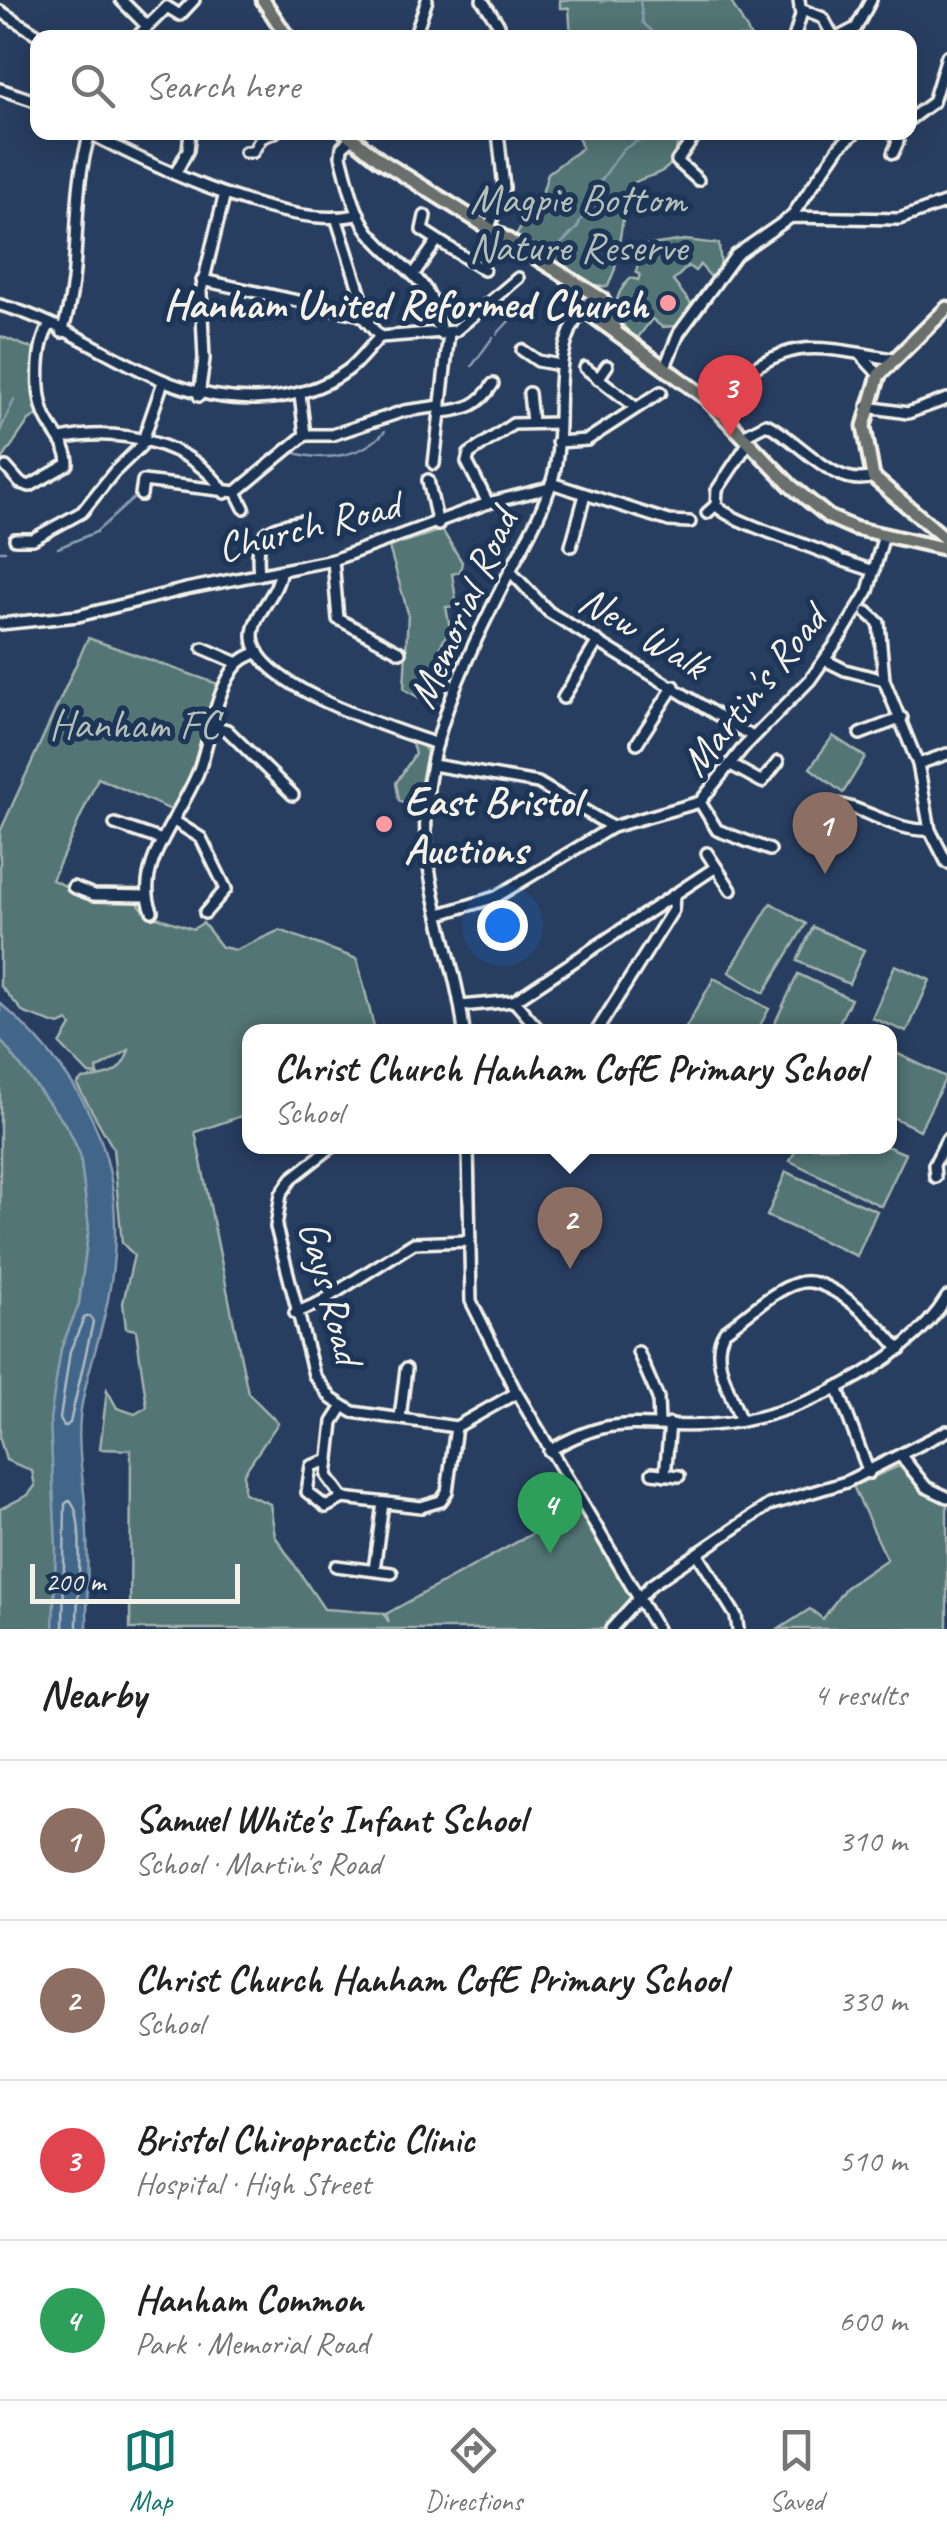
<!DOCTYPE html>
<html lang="en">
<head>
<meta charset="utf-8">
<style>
	body { margin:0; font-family:Caveat,sans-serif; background:#f2f2f2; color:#222 }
	.scale { position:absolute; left:30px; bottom:25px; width:210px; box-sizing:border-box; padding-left:10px; border:5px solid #f4f1e8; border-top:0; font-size:28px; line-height:35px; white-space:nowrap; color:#f4f1e8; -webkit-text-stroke:8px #1d3557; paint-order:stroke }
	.you { position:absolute; left:502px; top:925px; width:35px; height:35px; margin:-25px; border:8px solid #fff; border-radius:50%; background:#1a73e8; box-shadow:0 0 0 15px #1a73e833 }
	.badge { display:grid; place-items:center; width:65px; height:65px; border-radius:50%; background:#0f766e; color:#fff; font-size:32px; font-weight:700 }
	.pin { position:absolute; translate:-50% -82px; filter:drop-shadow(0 2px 5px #0008) }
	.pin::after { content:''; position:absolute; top:52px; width:35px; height:30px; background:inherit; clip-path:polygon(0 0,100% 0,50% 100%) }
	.popup { position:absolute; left:242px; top:1024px; width:655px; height:130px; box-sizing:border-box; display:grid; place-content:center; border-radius:20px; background:#fff; filter:drop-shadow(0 2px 8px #0005); font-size:32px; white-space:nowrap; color:#767676 }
	.popup b { font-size:38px; color:#222 }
	.popup::after { content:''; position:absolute; left:50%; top:100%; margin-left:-20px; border:20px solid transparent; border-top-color:#fff }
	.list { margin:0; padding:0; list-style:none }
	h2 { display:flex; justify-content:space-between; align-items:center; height:130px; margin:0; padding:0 40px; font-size:42px }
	h2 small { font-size:32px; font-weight:400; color:#767676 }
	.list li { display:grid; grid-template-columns:65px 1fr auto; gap:30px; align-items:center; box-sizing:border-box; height:160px; padding:0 40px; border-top:2px solid #e0e0e0 }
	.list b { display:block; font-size:38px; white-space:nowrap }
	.list p { margin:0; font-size:32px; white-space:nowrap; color:#767676 }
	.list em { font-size:32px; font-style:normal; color:#767676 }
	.icon { flex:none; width:55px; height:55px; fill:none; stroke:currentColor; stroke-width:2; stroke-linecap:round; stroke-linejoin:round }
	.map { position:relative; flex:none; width:947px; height:1629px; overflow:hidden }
	.search { position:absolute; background:#fff; box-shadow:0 5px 25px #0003; left:30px; right:30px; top:30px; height:110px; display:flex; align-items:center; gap:25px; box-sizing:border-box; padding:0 35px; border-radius:20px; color:#767676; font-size:38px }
	.sheet { height:770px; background:#fff }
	nav { display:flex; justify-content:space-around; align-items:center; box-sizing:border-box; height:140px; border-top:2px solid #e0e0e0; background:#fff; font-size:28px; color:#767676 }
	nav a { display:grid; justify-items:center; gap:5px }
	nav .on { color:#0f766e }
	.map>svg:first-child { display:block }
	.green { fill:#537575; stroke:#a4b3ae; stroke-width:2.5 }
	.water { fill:#43668a; stroke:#8a9eb0; stroke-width:2.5 }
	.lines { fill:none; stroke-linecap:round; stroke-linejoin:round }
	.shore { stroke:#adb9c2; stroke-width:2.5 }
	.stream { stroke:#8a9eb0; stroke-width:2.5 }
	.minor-casing { stroke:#f4f1e8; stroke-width:16 }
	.major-casing { stroke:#f4f1e8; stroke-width:19 }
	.minor { stroke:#1d3557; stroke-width:9 }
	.major { stroke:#6b706d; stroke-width:11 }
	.poi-dot { fill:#ff9aa2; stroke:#1d3557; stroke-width:4 }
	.labels { text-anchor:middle; stroke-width:10; stroke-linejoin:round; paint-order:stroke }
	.park-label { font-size:42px; fill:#b4bfba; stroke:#1d3557 }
	.poi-label { font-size:42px; font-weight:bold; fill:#f4f1e8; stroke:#1d3557; text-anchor:end }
	.street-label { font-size:42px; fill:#f4f1e8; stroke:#1d3557 }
</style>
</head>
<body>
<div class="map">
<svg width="947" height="1629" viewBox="0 0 947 1629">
	<rect width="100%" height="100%" fill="#283e61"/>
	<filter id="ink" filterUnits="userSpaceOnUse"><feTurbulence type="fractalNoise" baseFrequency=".01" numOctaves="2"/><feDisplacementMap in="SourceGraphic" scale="20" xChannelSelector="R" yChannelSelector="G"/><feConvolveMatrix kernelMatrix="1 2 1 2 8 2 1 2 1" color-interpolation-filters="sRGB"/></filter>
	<g filter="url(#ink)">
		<g class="green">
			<polygon points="560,0 730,0 751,37 571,37 569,8 560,8"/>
			<path d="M577 133H679C677 140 677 151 675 156 666 179 643 173 628 187L615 269 608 286C583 290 539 253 515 237L542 194 548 173 582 148Z"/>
			<path d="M685 240 719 244 721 268 711 277 700 265 695 271 688 266 673 281 692 305 676 326 662 327 652 319 636 340C616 320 607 300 631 278L638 280 640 275 636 272 642 246Z"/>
			<polygon points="0,336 41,352 41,413 29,420 0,463"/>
			<polygon points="442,530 462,562 460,572 452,574 457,606 446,607 450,628 440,647 459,656 434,706 404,689 408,613 389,547"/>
			<path d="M88 638 218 684 196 765 171 810 98 778 52 880 91 898 137 902 147 914 193 929 203 923 222 947 236 950 280 930 357 959 375 1031 250 1032V1113L195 1132 248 1393 278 1423 244 1473V1493L270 1504 275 1536 324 1609 383 1613 389 1622 386 1614 577 1509 632 1599 607 1629H130L131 1450 100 1449 107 1390 117 1408 135 1414 147 1407 136 1330 126 1328 123 1303 134 1255 122 1243 113 1148 77 1085 82 1079C106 1076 121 1076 129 1050L97 1069 98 1075 89 1074 60 1044 71 1026 68 1021 59 1025 24 1013 0 985V832Z"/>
			<polygon points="833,736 865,757 843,793 810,768"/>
			<polygon points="411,740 422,744 427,752 415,811 399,800 396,783 415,754"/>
			<polygon points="771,903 806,924 764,993 729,972"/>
			<polygon points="813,927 864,950 849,984 797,961"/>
			<polygon points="895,965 930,980 907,1032 872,1018"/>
			<polygon points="798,974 851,999 835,1031 771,1031"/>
			<polygon points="714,978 769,1009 757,1031 684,1031"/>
			<polygon points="0,1039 68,1128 80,1154 89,1227 79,1304 61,1349 55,1430 57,1629 0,1629 0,1509 28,1495 35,1486 32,1471 6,1460 0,1439"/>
			<polygon points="890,1050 946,1077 920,1130 890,1116"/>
			<polygon points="797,1147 889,1147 906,1154 881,1206 790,1161"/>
			<polygon points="786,1172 877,1211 857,1256 767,1216"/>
			<polygon points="899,1466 919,1488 947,1503 947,1629 779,1629 810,1609 823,1619 845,1588 887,1559 853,1486"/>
		</g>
		<path class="water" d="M0 1003C96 1087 132 1173 108 1299 101 1339 84 1378 80 1417 77 1452 84 1482 86 1515 89 1553 87 1591 87 1629H53L56 1548 50 1419 61 1349 79 1304 89 1227 80 1154 68 1128 0 1039Z"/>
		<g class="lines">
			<g class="shore">
				<polygon points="90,1316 93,1322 70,1423 64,1427 60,1419 70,1351 84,1318"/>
				<path d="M63 1629 65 1504 70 1500C87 1517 76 1601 77 1629"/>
			</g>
			<g class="stream">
				<polyline points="640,0 643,23 660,38"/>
				<polyline points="601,2 608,0"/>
				<polyline points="631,135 634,132"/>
				<polyline points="600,182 623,149 642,139"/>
				<polyline points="561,244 577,228 587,207"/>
				<polyline points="497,334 525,304"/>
				<polyline points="472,366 493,337"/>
				<polyline points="0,431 14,400"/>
				<path d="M295 453C326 462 364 456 385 431"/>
				<polyline points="58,548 96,532 134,498"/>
				<polyline points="0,551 5,551"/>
			</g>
			<defs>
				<g id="minor">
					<polyline points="121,0 147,26"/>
					<polyline points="482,0 499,25 501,38"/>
					<polyline points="800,9 823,18 834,38"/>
					<polyline points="0,11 43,38"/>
					<polyline points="136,38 167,7 180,15 194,0"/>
					<polyline points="414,38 427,0"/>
					<polyline points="794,38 801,15 799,0"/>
					<polyline points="837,38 856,28 871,0"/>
					<polyline points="0,89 38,102"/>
					<polyline points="910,119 933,102 947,56"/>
					<path d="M87 132C148 164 292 234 359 214"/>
					<polyline points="698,132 677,161 698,180"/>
					<path d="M351 139 342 147 341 156C348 181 353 211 369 232 401 271 435 277 441 334"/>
					<polyline points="245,152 253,152 261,138 275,132"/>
					<polyline points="893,153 898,142 894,132"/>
					<polyline points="175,174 188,150 190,132"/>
					<polyline points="425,216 422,230 484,270"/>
					<polyline points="336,217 369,321"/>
					<polyline points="791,217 840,146 856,132"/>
					<polyline points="488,230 504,188 498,132"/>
					<polyline points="414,274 437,241"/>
					<polyline points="202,280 361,315 380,337"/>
					<path d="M0 305C93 330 152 400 255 399 289 398 321 390 348 370 360 361 369 347 380 337L455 331 518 278"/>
					<path d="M62 332C84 268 69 197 90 134"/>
					<polyline points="522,350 538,361 560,365"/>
					<polyline points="860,354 879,375"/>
					<polyline points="585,368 634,406"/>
					<polyline points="664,369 679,333 736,255 791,217 899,219 947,202"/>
					<polyline points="598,379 607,366"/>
					<polyline points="529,393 532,422"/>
					<polyline points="300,394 305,435"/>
					<polyline points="199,396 204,359 201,291 224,197"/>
					<path d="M706 398C793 343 788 340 892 359"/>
					<polyline points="867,407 908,413 947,399"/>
					<path d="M442 412C467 409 479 406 493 384"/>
					<polyline points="305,435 332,435 404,411 441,406"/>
					<path d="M743 436 766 424C799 439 834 490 873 477"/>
					<path d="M61 439C118 427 191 441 225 493"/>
					<polyline points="557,442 587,440 661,392"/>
					<polyline points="434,464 449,333"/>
					<path d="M6 467 20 483 30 486 68 464C68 444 51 432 44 413 36 391 36 345 50 325"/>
					<polyline points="428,480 438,525"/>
					<polyline points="551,483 669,521 690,522"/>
					<polyline points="236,492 244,508"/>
					<polyline points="141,495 143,481 236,492 305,435"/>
					<polyline points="488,503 467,462 469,454 513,424 558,423"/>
					<polyline points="716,505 717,490 749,442"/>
					<path d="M707 513 716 505C730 523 812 545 839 559"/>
					<polyline points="15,539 33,539 82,512 114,472 141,446 163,382"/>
					<polyline points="571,546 585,495"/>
					<polyline points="333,560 338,619 400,652"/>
					<polyline points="844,561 874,571"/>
					<polyline points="510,571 549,612 753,737"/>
					<path d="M280 572C278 595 253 613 253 636 253 687 397 730 437 744"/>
					<path d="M259 575C255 533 263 528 303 521"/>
					<polyline points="867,612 879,623 884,680 918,764 930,830 947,863"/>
					<polyline points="0,624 78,616 186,589 333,560 488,503 549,488"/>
					<polyline points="203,648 238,663"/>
					<polyline points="825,660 845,670 884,680"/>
					<polyline points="563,698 598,641"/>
					<polyline points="210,725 227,730 293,795"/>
					<polyline points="860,734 902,718"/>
					<polyline points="637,743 674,686"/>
					<polyline points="918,764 947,754"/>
					<polyline points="433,765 538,783 612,827"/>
					<polyline points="731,765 762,782 778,762"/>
					<polyline points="700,802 717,830 770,850"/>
					<path d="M824 803C862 803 891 832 930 830"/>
					<polyline points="174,821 201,838 226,889 205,913"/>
					<polyline points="115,824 162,840"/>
					<polyline points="707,853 731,890"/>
					<polyline points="73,887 94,895 145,896"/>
					<path d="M152 911C132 865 186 810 200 767 211 734 214 699 233 670 239 660 248 656 258 652"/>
					<polyline points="440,914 496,897 612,827 700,802 742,749 810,680 841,636 868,591 884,535"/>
					<polyline points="514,1001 541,1032"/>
					<polyline points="461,1006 514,1001 716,867"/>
					<path d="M464 1032C457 966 429 903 426 837 421 743 469 653 510 571 525 542 542 513 552 481 569 423 544 355 586 305"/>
					<polyline points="596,1032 673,910 674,895"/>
					<polyline points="333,1146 292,1178 281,1194 276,1227 314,1375 332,1399 353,1412 456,1427 516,1393"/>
					<polyline points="468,1146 471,1301 515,1390 657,1629"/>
					<polyline points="935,1177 934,1165 947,1139"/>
					<polyline points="295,1313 319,1303 414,1243 467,1241"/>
					<polyline points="638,1352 658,1398 659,1423"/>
					<polyline points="837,1387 869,1473"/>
					<polyline points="342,1408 333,1422 327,1476 343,1498 421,1507 441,1501 447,1492 456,1427"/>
					<polyline points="400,1418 406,1369"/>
					<path d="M740 1419C731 1393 708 1355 725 1331 747 1316 773 1290 798 1283 829 1273 882 1328 900 1350"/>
					<path d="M549 1451C618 1410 640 1430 711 1425 790 1420 906 1366 947 1297"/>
					<polyline points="902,1457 926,1487 947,1497"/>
					<polyline points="329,1460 311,1466 307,1492 326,1507 343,1498"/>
					<polyline points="652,1473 679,1476"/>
					<polyline points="665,1475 670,1424"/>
					<polyline points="697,1553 736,1616 738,1629"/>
					<polyline points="336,1566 392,1573"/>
					<polyline points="374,1570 383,1503"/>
					<polyline points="611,1629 651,1585 769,1505 846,1482 947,1431"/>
				</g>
				<g id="major">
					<polyline points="263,0 288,38"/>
					<polyline points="345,132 380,160 602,299 615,330"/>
					<polyline points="596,297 587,304 589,313 706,398 791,486 829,517 854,528 947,549"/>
					<polyline points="947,308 879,375 864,426 873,477 947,540"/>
				</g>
			</defs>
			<use href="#minor" class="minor-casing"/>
			<use href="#major" class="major-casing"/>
			<use href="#minor" class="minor"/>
			<use href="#major" class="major"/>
		</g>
	</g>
	<g class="poi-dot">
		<circle cx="668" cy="303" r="10"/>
		<circle cx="384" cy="824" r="10"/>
	</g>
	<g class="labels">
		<g class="park-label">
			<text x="578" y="213">Magpie Bottom<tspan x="578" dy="48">Nature Reserve</tspan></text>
			<text x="134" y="738">Hanham FC</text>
		</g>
		<g class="poi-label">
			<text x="648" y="318">Hanham United Reformed Church</text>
			<text x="404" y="815" text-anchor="start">East Bristol<tspan x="404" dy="48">Auctions</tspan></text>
		</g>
		<g class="street-label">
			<text transform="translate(308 525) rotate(-14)" y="15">Church Road</text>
			<text transform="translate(461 608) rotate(-66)" y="15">Memorial Road</text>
			<text transform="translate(644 631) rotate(31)" y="15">New Walk</text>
			<text transform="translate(752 690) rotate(-51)" y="15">Martin's Road</text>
			<text transform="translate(332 1292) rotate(75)" y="15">Gays Road</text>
		</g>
	</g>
</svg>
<div class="scale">200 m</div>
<div class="you"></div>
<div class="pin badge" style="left:825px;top:874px;background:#8d6e63">1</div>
<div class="pin badge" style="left:570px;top:1269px;background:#8d6e63">2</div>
<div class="popup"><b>Christ Church Hanham CofE Primary School</b>School</div>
<div class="pin badge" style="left:730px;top:437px;background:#e0444e">3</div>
<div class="pin badge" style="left:550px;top:1554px;background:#2e9e5b">4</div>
<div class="search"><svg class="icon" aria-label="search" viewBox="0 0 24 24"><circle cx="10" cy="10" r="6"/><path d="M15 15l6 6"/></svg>Search here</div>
</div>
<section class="sheet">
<h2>Nearby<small>4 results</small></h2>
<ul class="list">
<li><span class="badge" style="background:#8d6e63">1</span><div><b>Samuel White's Infant School</b><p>School · Martin's Road</p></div><em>310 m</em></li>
<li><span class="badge" style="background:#8d6e63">2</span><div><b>Christ Church Hanham CofE Primary School</b><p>School</p></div><em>330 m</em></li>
<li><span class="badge" style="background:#e0444e">3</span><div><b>Bristol Chiropractic Clinic</b><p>Hospital · High Street</p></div><em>510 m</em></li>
<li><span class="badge" style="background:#2e9e5b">4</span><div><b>Hanham Common</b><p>Park · Memorial Road</p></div><em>600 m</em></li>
</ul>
</section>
<nav>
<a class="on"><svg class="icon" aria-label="map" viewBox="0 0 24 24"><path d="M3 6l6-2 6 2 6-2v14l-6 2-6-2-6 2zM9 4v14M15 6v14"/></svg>Map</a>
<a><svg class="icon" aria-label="directions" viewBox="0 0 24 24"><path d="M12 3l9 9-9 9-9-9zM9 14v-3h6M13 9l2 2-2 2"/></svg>Directions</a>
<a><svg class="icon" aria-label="saved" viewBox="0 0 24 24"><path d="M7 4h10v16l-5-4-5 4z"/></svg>Saved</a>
</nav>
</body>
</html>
